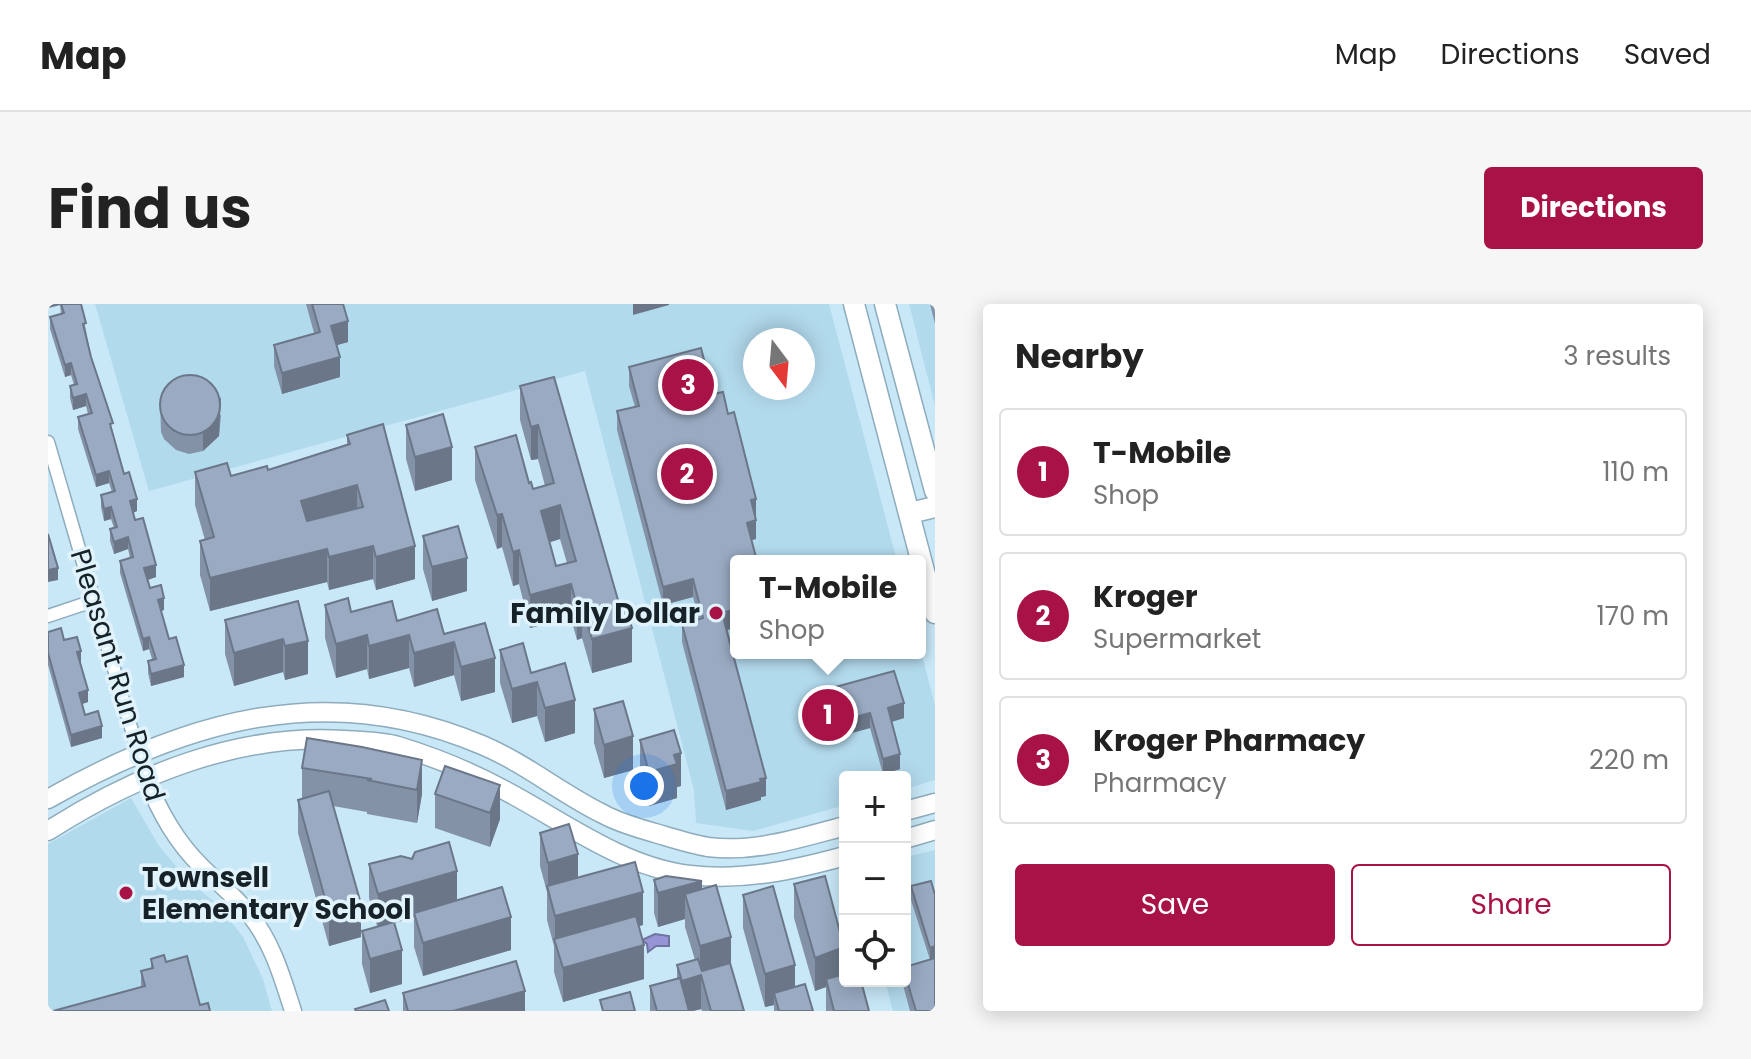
<!DOCTYPE html>
<html lang="en">
<head>
<meta charset="utf-8">
<style>
	body { margin:0; font-family:Poppins,sans-serif; background:#f6f6f6; color:#222 }
	.controls { position:absolute; right:24px; bottom:24px; display:grid; overflow:hidden; border-radius:8px; box-shadow:0 4px 20px #0003 }
	.controls button { width:72px; height:72px; display:grid; place-items:center; padding:0; border:0; border-bottom:2px solid #e0e0e0; background:#fff; color:#222; font:40px sans-serif }
	.compass { position:absolute; left:695px; top:24px; width:72px; height:72px; border-radius:50%; background:#fff; box-shadow:0 4px 20px #0003; rotate:164deg }
	.you { position:absolute; left:596px; top:482px; width:28px; height:28px; margin:-20px; border:6px solid #fff; border-radius:50%; background:#1a73e8; box-shadow:0 0 0 12px #1a73e833 }
	.badge { display:grid; place-items:center; width:52px; height:52px; border-radius:50%; background:#a81246; color:#fff; font-size:26px; font-weight:700 }
	.pin { position:absolute; translate:-50% -50%; border:4px solid #fff; box-shadow:0 2px 8px #0006 }
	.popup { position:absolute; left:682px; top:251px; width:196px; height:104px; box-sizing:border-box; display:grid; place-content:center; border-radius:8px; background:#fff; filter:drop-shadow(0 2px 6px #0005); font-size:26px; white-space:nowrap; color:#767676 }
	.popup b { font-size:30px; color:#222 }
	.popup::after { content:''; position:absolute; left:50%; top:100%; margin-left:-16px; border:16px solid transparent; border-top-color:#fff }
	.list { margin:0; padding:0; list-style:none }
	h2 { display:flex; justify-content:space-between; align-items:center; height:104px; margin:0; padding:0 32px; font-size:34px }
	h2 small { font-size:26px; font-weight:400; color:#767676 }
	.list li { display:grid; grid-template-columns:52px 1fr auto; gap:24px; align-items:center; box-sizing:border-box; height:128px; margin:0 16px 16px; padding:0 16px; border:2px solid #e0e0e0; border-radius:8px }
	.list b { display:block; font-size:30px; white-space:nowrap }
	.list p { margin:0; font-size:26px; white-space:nowrap; color:#767676 }
	.list em { font-size:26px; font-style:normal; color:#767676 }
	.actions { display:flex; gap:16px; padding:24px 32px }
	.actions a { flex:1; padding:18px 0; border:2px solid #a81246; border-radius:8px; text-align:center; font-size:28px; color:#a81246 }
	.actions .main { background:#a81246; color:#fff }
	.icon { flex:none; width:44px; height:44px; fill:none; stroke:currentColor; stroke-width:2; stroke-linecap:round; stroke-linejoin:round }
	.map { position:relative; flex:none; width:887px; height:707px; overflow:hidden; border-radius:8px }
	header { display:flex; align-items:center; gap:48px; box-sizing:border-box; height:112px; padding:0 40px; background:#fff; border-bottom:2px solid #e0e0e0 }
	header strong { font-size:38px }
	nav { display:flex; gap:44px; margin-inline-start:auto; font-size:28px }
	.intro { display:flex; align-items:center; justify-content:space-between; box-sizing:border-box; height:192px; padding:0 48px }
	h1 { margin:0; font-size:56px }
	.button { padding:20px 36px; border-radius:8px; background:#a81246; color:#fff; font-size:28px; font-weight:700 }
	main { display:flex; gap:48px; padding:0 48px }
	aside { flex:1; background:#fff; border-radius:8px; box-shadow:0 4px 20px #0003 }
	.map>svg:first-child { display:block }
	.built { fill:#b2daed; fill-rule:evenodd }
	.water { fill:#9694d4; stroke:#7072a0; stroke-width:2 }
	.lines { fill:none; stroke-linecap:round; stroke-linejoin:round }
	.minor-casing { stroke:#8eacbb; stroke-width:15 }
	.tertiary-casing { stroke:#8eacbb; stroke-width:19 }
	.secondary-casing { stroke:#8eacbb; stroke-width:21 }
	.primary-casing { stroke:#8eacbb; stroke-width:23 }
	.minor { stroke:#fff; stroke-width:12 }
	.tertiary { stroke:#fff; stroke-width:16 }
	.secondary { stroke:#fff; stroke-width:18 }
	.primary { stroke:#fff; stroke-width:20 }
	.wall { fill:#8492a7; fill-rule:evenodd }
	.shaded-wall { fill:#6b7788 }
	.building { fill:#99aac2; stroke:#6b7788; stroke-width:2; fill-rule:evenodd }
	.poi-dot { fill:#a81246; stroke:#e0f3fc; stroke-width:3 }
	.labels { text-anchor:middle; stroke-width:7; stroke-linejoin:round; paint-order:stroke }
	.poi-label { font-size:28px; font-weight:bold; fill:#162227; stroke:#e0f3fc; text-anchor:end }
	.street-label { font-size:28px; fill:#162227; stroke:#e0f3fc }
</style>
</head>
<body>
<header>
<strong>Map</strong>
<nav><a>Map</a><a>Directions</a><a>Saved</a></nav>
</header>
<div class="intro"><h1>Find us</h1><a class="button">Directions</a></div>
<main>
<div class="map">
<svg width="887" height="707" viewBox="0 0 887 707">
	<rect width="100%" height="100%" fill="#c8e8f8"/>
	<g class="built">
		<path d="M47 0H781L849 257H688V349H872V344L887 401V476L857 485V473H797V501L705 527 648 519 646 486 537 67 101 187ZM707 36H755V84H707Z"/>
		<polygon points="861,0 887,0 887,102"/>
		<polygon points="83,494 111,542 140,576 171,602 195,633 215,675 224,707 0,707 0,540"/>
		<polygon points="887,546 887,707 845,707 837,677 857,677 857,553"/>
	</g>
	<polygon class="water" points="607,630 621,632 621,642 608,642 600,648 599,640 594,636"/>
	<g class="lines">
		<defs>
			<g id="minor">
				<polyline points="0,138 98,475"/>
				<polyline points="0,312 45,297"/>
			</g>
			<path id="tertiary" d="M98 475C112 508 128 538 154 563 170 579 188 593 202 611 225 640 234 673 245 707"/>
			<g id="secondary">
				<path d="M0 495C139 416 280 375 434 441 477 459 514 490 555 510 571 519 590 524 607 529 624 534 642 540 660 543 706 549 752 534 797 522"/>
				<polyline points="857,507 887,499"/>
				<path d="M0 527C87 471 191 429 296 436 313 437 333 437 350 442 386 453 423 468 456 486 515 517 574 563 642 571 696 577 746 566 797 552"/>
				<polyline points="857,535 887,526"/>
			</g>
			<g id="primary">
				<polyline points="806,0 887,309"/>
				<polyline points="837,0 887,187"/>
				<polyline points="862,209 887,203"/>
			</g>
		</defs>
		<use href="#minor" class="minor-casing"/>
		<use href="#tertiary" class="tertiary-casing"/>
		<use href="#secondary" class="secondary-casing"/>
		<use href="#primary" class="primary-casing"/>
		<use href="#minor" class="minor"/>
		<use href="#tertiary" class="tertiary"/>
		<use href="#secondary" class="secondary"/>
		<use href="#primary" class="primary"/>
	</g>
	<g class="wall">
		<polygon points="0,0 33,0 43,53 76,170 89,207 85,209 108,273 100,276 102,284 116,306 113,307 121,335 136,373 103,382 100,369 100,357 104,355 101,345 95,347 72,269 72,257 82,254 80,245 66,250 62,237 62,225 66,224 63,215 56,217 53,203 53,191 64,188 61,179 48,183 30,125 30,113 40,110 38,102 25,106 22,94 22,82 26,81 23,71 17,73 2,25 2,13 13,10 12,1 0,4"/>
		<polygon points="258,0 295,0 300,38 288,41 292,73 234,90 226,62 226,41 266,29"/>
		<polygon points="882,0 887,0 887,20"/>
		<polygon points="581,63 665,90 708,213 708,235 703,236 679,326 718,492 713,493 713,496 678,506 634,338 634,320 651,315 645,293 615,301 569,126 569,107 587,103 581,82"/>
		<path d="M506 73 584 358 544 369 534 334 529 336 523 314 482 324 471 280 465 282 454 243 449 245 427 176V143L485 185 497 182 490 155 483 156 472 116V82ZM512 235 519 259 508 262 502 238Z"/>
		<polygon points="112,94 173,111 171,132 155,147 141,150 128,146 116,135 113,128"/>
		<polygon points="358,121 404,176 367,187 358,155"/>
		<polygon points="299,131 367,275 328,286 325,275 281,286 279,278 162,307 152,271 152,237 157,236 147,201 147,168 183,172 220,166 299,140"/>
		<polygon points="375,232 419,287 384,297 375,265"/>
		<polygon points="277,301 303,308 349,317 396,330 437,319 447,388 413,397 406,371 366,383 361,364 321,375 319,365 288,374 277,334"/>
		<polygon points="177,316 260,337 260,370 237,376 235,368 186,382 177,350"/>
		<polygon points="0,328 16,336 33,359 32,359 40,398 34,400 37,411 54,434 23,443 0,361"/>
		<polygon points="452,346 483,369 527,429 497,438 489,412 464,419 452,379"/>
		<polygon points="769,388 856,414 843,418 852,465 835,470 822,424 778,436 769,403"/>
		<polygon points="546,405 585,466 556,474 546,439"/>
		<polygon points="592,436 633,482 629,483 629,494 601,502 592,469"/>
		<polygon points="314,443 374,490 369,519 319,510 319,508 285,502 313,633 281,642 250,529 250,496 254,494 254,464"/>
		<polygon points="452,481 452,515 442,543 387,524 387,490"/>
		<polygon points="492,529 530,574 595,621 591,622 596,675 515,698 506,668 506,642 499,616 499,588 492,562"/>
		<polygon points="321,560 409,596 463,646 375,672 366,643 366,613 346,619 354,680 322,689 314,660 314,627 329,622 321,594"/>
		<polygon points="606,576 654,585 683,662 696,707 654,707 653,705 645,707 602,707 602,682 629,674 629,661 647,656 637,623 637,615 610,623 606,609"/>
		<polygon points="883,577 887,707 862,707 855,681 855,677 857,677 857,663 882,656 863,596 863,582"/>
		<polygon points="746,580 796,670 821,707 778,707 778,683 767,687 746,614"/>
		<polygon points="695,591 747,683 765,707 726,707 726,701 717,703 695,624"/>
		<polygon points="103,655 118,658 152,701 93,683 93,667 103,665"/>
		<polygon points="355,689 477,707 355,707"/>
	</g>
	<g class="shaded-wall">
		<polygon points="0,0 12,0 12,1 0,4"/>
		<polygon points="585,0 621,0 621,1 585,11"/>
		<polygon points="300,17 300,38 283,43 283,22"/>
		<polygon points="292,53 292,73 234,90 234,69"/>
		<polygon points="23,59 23,71 17,73 17,61"/>
		<polygon points="38,90 38,102 25,106 25,94"/>
		<polygon points="173,93 171,132 155,147 155,129"/>
		<polygon points="490,121 490,155 483,156 483,123"/>
		<polygon points="404,143 404,176 367,187 367,153"/>
		<polygon points="61,167 61,179 48,183 48,171"/>
		<polygon points="309,181 309,214 253,230 253,197"/>
		<polygon points="89,195 89,207 82,210 82,197"/>
		<polygon points="708,195 708,213 703,214 703,196"/>
		<polygon points="512,201 512,235 493,241 493,207"/>
		<polygon points="63,203 63,215 56,217 56,205"/>
		<polygon points="454,210 454,243 449,245 449,211"/>
		<polygon points="708,216 708,235 699,237 699,219"/>
		<polygon points="80,233 80,245 66,250 66,238"/>
		<polygon points="325,242 325,275 281,286 281,253"/>
		<polygon points="367,242 367,275 328,286 328,253"/>
		<polygon points="279,245 279,278 162,307 162,274"/>
		<polygon points="471,246 471,280 465,282 465,248"/>
		<polygon points="419,254 419,287 384,297 384,263"/>
		<polygon points="108,261 108,273 96,277 96,264"/>
		<polygon points="10,264 10,276 0,278 0,266"/>
		<polygon points="645,275 645,293 615,301 615,283"/>
		<polygon points="523,280 523,314 482,324 482,291"/>
		<polygon points="116,294 116,306 110,308 110,296"/>
		<polygon points="534,301 534,334 529,336 529,302"/>
		<polygon points="688,305 688,324 674,327 674,309"/>
		<polygon points="584,324 584,358 544,369 544,335"/>
		<polygon points="319,331 319,365 288,374 288,340"/>
		<polygon points="361,331 361,364 321,375 321,342"/>
		<polygon points="101,333 101,345 95,347 95,335"/>
		<polygon points="235,335 235,368 186,382 186,349"/>
		<polygon points="260,337 260,370 237,376 237,342"/>
		<polygon points="406,338 406,371 366,383 366,349"/>
		<polygon points="33,347 33,359 29,360 29,348"/>
		<polygon points="447,354 447,388 413,397 413,363"/>
		<polygon points="136,361 136,373 103,382 103,370"/>
		<polygon points="489,378 489,412 464,419 464,385"/>
		<polygon points="40,386 40,398 31,401 31,389"/>
		<polygon points="527,396 527,429 497,438 497,404"/>
		<polygon points="856,399 856,414 840,419 840,404"/>
		<polygon points="822,409 822,424 778,436 778,421"/>
		<polygon points="54,422 54,434 23,443 23,431"/>
		<polygon points="585,432 585,466 556,474 556,441"/>
		<polygon points="633,449 633,482 629,483 629,494 601,502 601,468 626,451"/>
		<polygon points="852,450 852,465 835,470 835,455"/>
		<polygon points="374,456 374,490 369,519 369,486"/>
		<polygon points="718,474 718,492 713,493 713,496 678,506 678,487"/>
		<polygon points="452,481 452,515 442,543 442,509"/>
		<polygon points="530,550 530,584 500,587 500,559"/>
		<polygon points="409,567 409,601 366,609 366,613 330,624 330,590"/>
		<polygon points="654,577 654,610 637,590 637,615 610,623 610,589"/>
		<polygon points="595,588 595,621 509,645 507,637 507,612"/>
		<polygon points="313,600 313,633 281,642 281,609"/>
		<polygon points="463,613 463,646 375,672 375,639"/>
		<polygon points="683,633 683,667 653,671 653,705 645,707 634,707 634,677 652,671 652,642"/>
		<polygon points="596,641 596,675 515,698 515,664"/>
		<polygon points="887,642 887,656 882,658 882,644"/>
		<polygon points="796,643 796,676 778,675 778,683 767,687 767,654"/>
		<polygon points="354,646 354,680 322,689 322,655"/>
		<polygon points="747,661 747,695 726,689 726,701 717,703 717,670"/>
		<polygon points="477,687 477,707 405,707"/>
	</g>
	<g class="building">
		<polygon points="13,0 33,0 38,19 35,20 43,53 65,119 62,120 76,170 81,168 89,195 82,197 87,216 95,214 108,261 96,264 102,284 113,281 116,294 110,296 121,335 128,333 136,361 103,370 100,357 108,355 101,333 95,335 72,257 85,253 80,233 66,238 62,225 69,223 63,203 56,205 53,191 67,187 61,167 48,171 30,113 44,109 38,90 25,94 22,82 29,80 23,59 17,61 2,13 16,9"/>
		<polygon points="264,0 295,0 300,17 283,22 292,53 234,69 226,41 272,28"/>
		<polygon points="653,44 665,90 675,88 680,110 686,108 708,195 703,196 708,216 699,219 709,257 688,257 688,305 674,309 718,474 712,475 713,478 678,487 634,320 655,314 645,275 615,283 569,107 591,102 581,63"/>
		<circle cx="142" cy="101" r="30"/>
		<path d="M506 73 572 303 577 301 584 324 544 335 534 301 529 302 523 280 482 291 471 246 465 248 454 210 449 211 427 143 468 131 481 179 483 178 485 185 506 179 490 121 483 123 472 82ZM512 201 528 257 508 262 493 207Z"/>
		<polygon points="395,110 404,143 367,153 358,121"/>
		<path d="M335 120 367 242 328 253 325 242 281 253 279 245 162 274 152 237 166 233 147 168 179 159 183 172 219 162 220 166 302 140 299 131ZM309 181 315 203 259 217 253 197Z"/>
		<polygon points="410,222 419,254 384,263 375,232"/>
		<polygon points="0,230 10,264 0,266"/>
		<polygon points="300,294 303,308 344,297 349,317 389,305 396,330 437,319 447,354 413,363 406,338 366,349 361,331 321,342 319,331 288,340 277,301"/>
		<polygon points="250,297 260,337 237,342 235,335 186,349 177,316"/>
		<polygon points="13,324 16,336 29,333 33,347 29,348 40,386 31,389 37,411 50,407 54,422 23,431 0,349 0,328"/>
		<polygon points="475,339 483,369 517,359 527,396 497,404 489,378 464,385 452,346"/>
		<polygon points="846,367 856,399 840,404 852,450 835,455 822,409 778,421 769,388"/>
		<polygon points="575,397 585,432 556,441 546,405"/>
		<polygon points="626,426 633,449 626,451 629,460 601,468 592,436"/>
		<polygon points="259,434 314,443 374,456 369,486 319,476 324,475 254,464"/>
		<polygon points="397,462 452,481 442,509 387,490"/>
		<polygon points="281,487 313,600 281,609 250,496"/>
		<polygon points="521,520 530,550 500,559 492,529"/>
		<polygon points="401,538 409,567 330,590 321,560 353,552 364,555 367,548"/>
		<polygon points="587,558 595,588 507,612 499,582"/>
		<polygon points="618,572 654,577 610,589 606,576"/>
		<polygon points="777,572 796,643 767,654 746,580"/>
		<polygon points="883,577 887,591 887,642 882,644 863,582"/>
		<polygon points="668,581 683,633 652,642 637,590"/>
		<polygon points="725,582 747,661 717,670 695,591"/>
		<polygon points="454,583 463,613 375,639 366,609"/>
		<polygon points="588,612 596,641 515,664 506,635"/>
		<polygon points="346,618 354,646 322,655 314,627"/>
		<polygon points="116,651 118,658 139,652 152,701 160,699 162,707 5,707 97,682 93,667 105,664 103,655"/>
		<polygon points="887,654 887,707 868,707 857,670 857,663"/>
		<polygon points="650,655 654,667 682,659 696,707 663,707 653,671 634,677 629,661"/>
		<polygon points="468,657 477,687 405,707 360,707 355,689"/>
		<polygon points="797,670 797,677 813,677 821,707 786,707 778,675"/>
		<polygon points="632,674 641,707 609,707 602,682"/>
		<polygon points="757,680 765,707 731,707 726,689"/>
		<polygon points="582,688 587,707 555,707 552,696"/>
		<polygon points="337,696 341,707 308,707 307,705"/>
	</g>
	<g class="poi-dot">
		<circle cx="668" cy="309" r="8"/>
		<circle cx="78" cy="589" r="8"/>
	</g>
	<g class="labels">
		<g class="poi-label">
			<text x="652" y="319">Family Dollar</text>
			<text x="94" y="583" text-anchor="start">Townsell<tspan x="94" dy="32">Elementary School</tspan></text>
		</g>
		<g class="street-label">
			<text transform="translate(70 371) rotate(73)" y="10">Pleasant Run Road</text>
		</g>
	</g>
</svg>
<div class="controls">
<button>+</button>
<button>−</button>
<button><svg class="icon" aria-label="locate" viewBox="0 0 24 24"><circle cx="12" cy="12" r="6"/><path d="M12 2v4M12 18v4M2 12h4M18 12h4"/></svg></button>
</div>
<svg class="compass" viewBox="-18 -18 36 36"><path d="M0-13l5 13h-10z" fill="#e53935"/><path d="M0 13l5-13h-10z" fill="#767676"/></svg>
<div class="you"></div>
<div class="pin badge" style="left:780px;top:411px">1</div>
<div class="popup"><b>T-Mobile</b>Shop</div>
<div class="pin badge" style="left:639px;top:170px">2</div>
<div class="pin badge" style="left:640px;top:81px">3</div>
</div>
<aside>
<h2>Nearby<small>3 results</small></h2>
<ul class="list">
<li><span class="badge">1</span><div><b>T-Mobile</b><p>Shop</p></div><em>110 m</em></li>
<li><span class="badge">2</span><div><b>Kroger</b><p>Supermarket</p></div><em>170 m</em></li>
<li><span class="badge">3</span><div><b>Kroger Pharmacy</b><p>Pharmacy</p></div><em>220 m</em></li>
</ul>
<div class="actions"><a class="main">Save</a><a>Share</a></div>
</aside>
</main>
</body>
</html>
